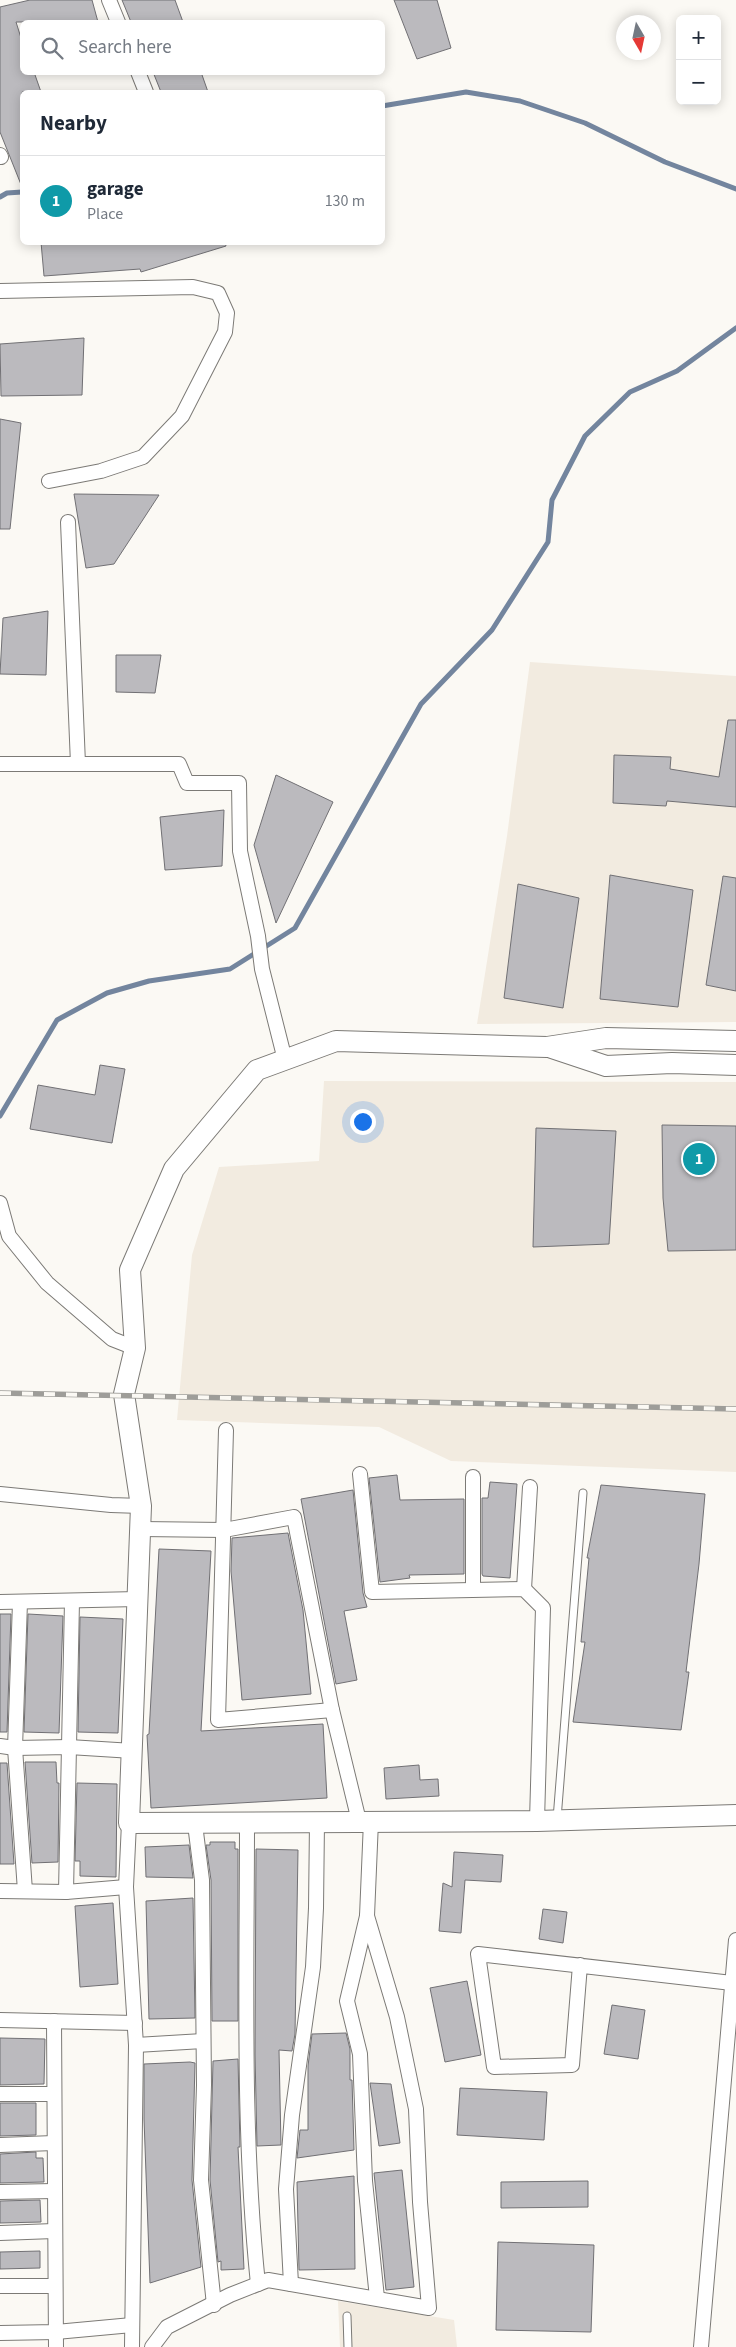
<!DOCTYPE html>
<html lang="en">
<head>
<meta charset="utf-8">
<style>
	body { margin:0; font-family:"Source Sans 3",sans-serif; background:#f6f6f7; color:#1f2937 }
	.controls { position:absolute; right:15px; top:15px; display:grid; overflow:hidden; border-radius:8px; box-shadow:0 2px 12px #0003 }
	.controls button { width:45px; height:45px; display:grid; place-items:center; padding:0; border:0; border-bottom:1px solid #e0e1e3; background:#fff; color:#1f2937; font:25px sans-serif }
	.compass { position:absolute; left:616px; top:15px; width:45px; height:45px; border-radius:50%; background:#fff; box-shadow:0 2px 12px #0003; rotate:171deg }
	.you { position:absolute; left:362px; top:1121px; width:18px; height:18px; margin:-12px; border:4px solid #fff; border-radius:50%; background:#1a73e8; box-shadow:0 0 0 8px #1a73e833 }
	.badge { display:grid; place-items:center; width:32px; height:32px; border-radius:50%; background:#934c26; color:#fff; font-size:16px; font-weight:700 }
	.pin { position:absolute; translate:-50% -50%; border:2px solid #fff; box-shadow:0 1px 5px #0006 }
	.list { margin:0; padding:0; list-style:none }
	h2 { display:flex; justify-content:space-between; align-items:center; height:65px; margin:0; padding:0 20px; font-size:21px }
	h2 small { font-size:16px; font-weight:400; color:#747a83 }
	.list li { display:grid; grid-template-columns:32px 1fr auto; gap:15px; align-items:center; box-sizing:border-box; height:90px; padding:0 20px; border-top:1px solid #e0e1e3 }
	.list b { display:block; font-size:19px; white-space:nowrap }
	.list p { margin:0; font-size:16px; white-space:nowrap; color:#747a83 }
	.list em { font-size:16px; font-style:normal; color:#747a83 }
	.icon { flex:none; width:28px; height:28px; fill:none; stroke:currentColor; stroke-width:2; stroke-linecap:round; stroke-linejoin:round }
	.map { position:relative; flex:none; width:736px; height:2347px; overflow:hidden }
	.search { position:absolute; background:#fff; box-shadow:0 2px 12px #0003; left:20px; top:20px; width:365px; height:55px; display:flex; align-items:center; gap:12px; box-sizing:border-box; padding:0 18px; border-radius:8px; color:#747a83; font-size:19px }
	.panel { position:absolute; background:#fff; box-shadow:0 2px 12px #0003; left:20px; top:90px; width:365px; height:155px; border-radius:8px }
	.map>svg:first-child { display:block }
	.built { fill:#f2ebe0 }
	.lines { fill:none; stroke-linecap:round; stroke-linejoin:round }
	.stream { stroke:#73859e; stroke-width:5 }
	.building { fill:#bbbabe; stroke:#717074 }
	.lane-casing { stroke:#7c7a76; stroke-width:9 }
	.street-casing { stroke:#7c7a76; stroke-width:16 }
	.secondary-casing { stroke:#7c7a76; stroke-width:22 }
	.lane { stroke:#fff; stroke-width:7 }
	.street { stroke:#fff; stroke-width:14 }
	.secondary { stroke:#fff; stroke-width:20 }
	.rail-casing { stroke:#9e9d99; stroke-width:5.5 }
	.rail { stroke:#fbf9f4; stroke-width:4; stroke-dasharray:11; stroke-linecap:butt }
</style>
</head>
<body>
<div class="map">
<svg width="736" height="2347" viewBox="0 0 736 2347">
	<rect width="100%" height="100%" fill="#fbf9f4"/>
	<g class="built">
		<polygon points="530,662 736,676 736,1022 477,1024 507,836"/>
		<polygon points="324,1081 736,1082 736,1472 451,1461 379,1427 177,1420 192,1255 219,1167 319,1161"/>
		<polygon points="338,2301 454,2320 457,2347 340,2347"/>
	</g>
	<g class="lines">
		<g class="stream">
			<polyline points="382,106 466,92 520,101 585,123 665,162 736,189"/>
			<polyline points="0,197 7,193 22,192"/>
			<polyline points="0,1116 57,1020 107,993 149,981 230,969 295,928 421,704 492,630 548,542 552,500 585,436 630,392 677,371 736,328"/>
		</g>
	</g>
	<g class="building">
		<polygon points="30,0 92,0 98,22 16,22 22,41 22,72 34,72 41,92 22,92 22,187 0,132 0,7"/>
		<polygon points="122,0 175,0 183,22 131,22"/>
		<polygon points="394,0 437,0 451,48 417,59"/>
		<polygon points="153,72 201,72 208,92 161,92"/>
		<polygon points="41,242 225,242 226,246 141,272 140,269 44,276"/>
		<polygon points="84,338 82,395 1,396 0,344"/>
		<polygon points="0,419 21,423 10,529 0,529"/>
		<polygon points="74,494 159,495 114,564 86,568"/>
		<polygon points="48,611 46,675 0,674 3,618"/>
		<polygon points="116,655 161,655 155,693 116,692"/>
		<polygon points="728,720 736,720 736,807 667,801 666,806 613,803 614,755 671,757 670,769 719,777"/>
		<polygon points="276,775 333,802 276,923 254,845"/>
		<polygon points="224,810 222,866 165,870 160,817"/>
		<polygon points="610,875 693,890 678,1007 600,999"/>
		<polygon points="723,876 736,878 736,991 706,985"/>
		<polygon points="518,884 579,898 563,1008 504,998"/>
		<polygon points="100,1065 125,1069 112,1143 30,1129 38,1085 95,1095"/>
		<polygon points="662,1125 736,1126 736,1250 668,1251 663,1198"/>
		<polygon points="536,1128 616,1131 609,1244 533,1247"/>
		<polygon points="397,1475 400,1500 464,1499 464,1574 409,1575 410,1578 380,1582 369,1478"/>
		<polygon points="490,1482 517,1484 510,1578 483,1576 482,1574 482,1498 488,1498"/>
		<polygon points="601,1485 705,1494 699,1564 686,1672 689,1672 681,1730 573,1722 585,1642 581,1642 589,1558 587,1558"/>
		<polygon points="353,1490 363,1593 367,1607 344,1611 357,1680 336,1684 301,1499"/>
		<polygon points="288,1533 303,1610 311,1694 242,1700 231,1571 232,1538"/>
		<polygon points="159,1549 211,1551 201,1731 323,1724 327,1798 151,1808 147,1735 149,1734"/>
		<polygon points="0,1614 11,1614 7,1732 0,1732"/>
		<polygon points="28,1614 63,1616 59,1733 24,1732"/>
		<polygon points="80,1617 123,1619 118,1733 78,1732"/>
		<polygon points="25,1762 56,1762 57,1783 59,1783 58,1862 32,1863"/>
		<polygon points="0,1763 7,1763 14,1864 0,1864"/>
		<polygon points="419,1765 420,1780 438,1779 439,1796 386,1799 384,1768"/>
		<polygon points="77,1783 117,1784 116,1877 80,1876 80,1861 75,1861"/>
		<polygon points="210,1842 235,1842 235,1849 238,1849 238,2021 212,2021 211,1880 206,1845 210,1845"/>
		<polygon points="189,1845 193,1878 146,1877 145,1847"/>
		<polygon points="256,1849 298,1850 295,2034 292,2051 279,2050 281,2145 257,2146 255,2054"/>
		<polygon points="454,1852 503,1855 501,1882 465,1880 461,1933 439,1931 443,1883 452,1887"/>
		<polygon points="193,1898 195,2018 149,2019 146,1901"/>
		<polygon points="113,1903 118,1984 80,1987 75,1906"/>
		<polygon points="543,1909 567,1912 563,1943 539,1939"/>
		<polygon points="467,1981 481,2055 445,2062 430,1988"/>
		<polygon points="612,2005 645,2010 638,2059 604,2054"/>
		<polygon points="346,2033 350,2049 350,2080 352,2080 354,2150 297,2158 300,2130 308,2130 308,2066 312,2034"/>
		<polygon points="0,2038 45,2039 44,2084 0,2085"/>
		<polygon points="238,2059 240,2147 238,2147 244,2269 221,2270 221,2261 218,2262 210,2180 213,2061"/>
		<polygon points="190,2062 195,2063 192,2180 201,2267 150,2283 144,2119 144,2064"/>
		<polygon points="370,2083 391,2084 400,2143 379,2146"/>
		<polygon points="460,2088 547,2092 544,2140 457,2135"/>
		<polygon points="0,2103 36,2103 36,2135 0,2136"/>
		<polygon points="36,2152 36,2158 43,2158 44,2182 0,2183 0,2154"/>
		<polygon points="402,2170 414,2287 386,2290 374,2173"/>
		<polygon points="354,2176 355,2269 299,2270 297,2182"/>
		<polygon points="588,2181 588,2207 501,2208 501,2182"/>
		<polygon points="40,2200 41,2222 0,2223 0,2201"/>
		<polygon points="498,2242 594,2245 591,2332 496,2330"/>
		<polygon points="40,2251 40,2268 0,2269 0,2252"/>
	</g>
	<g class="lines">
		<defs>
			<g id="lane">
				<polyline points="557,1819 583,1493"/>
				<polyline points="347,2316 348,2347"/>
			</g>
			<g id="street">
				<polyline points="109,0 118,22"/>
				<polyline points="138,72 146,92"/>
				<polyline points="0,155 1,157"/>
				<polyline points="0,291 193,287 218,293 227,313 225,332 182,416 143,457 101,471 49,481"/>
				<polyline points="68,522 78,764"/>
				<polyline points="0,764 179,764 187,783 239,783 240,851 258,936 262,969 285,1060"/>
				<polyline points="0,1203 9,1236 47,1283 112,1339 135,1348"/>
				<polyline points="226,1430 218,1720 332,1710"/>
				<polyline points="360,1474 372,1592 524,1589 543,1608 537,1821"/>
				<polyline points="0,1494 111,1505 141,1506"/>
				<polyline points="141,1529 224,1530 294,1517 332,1710 359,1821"/>
				<polyline points="473,1589 473,1477"/>
				<polyline points="524,1589 530,1487"/>
				<polyline points="0,1602 138,1599"/>
				<polyline points="20,1602 15,1748 25,1891"/>
				<polyline points="0,1746 15,1748 69,1747 133,1751"/>
				<polyline points="371,1821 367,1916 347,2001 360,2054 365,2181 377,2298"/>
				<polyline points="129,1823 126,1887 136,2045 132,2347"/>
				<path d="M247 1823C247 1977 242 2131 258 2284"/>
				<polyline points="195,1824 202,1880 204,2085 201,2180 214,2305"/>
				<polyline points="0,1891 66,1892 126,1887"/>
				<polyline points="66,1892 72,1601"/>
				<polyline points="580,1965 572,2065 494,2067 478,1954 732,1983"/>
				<polyline points="0,2020 135,2023"/>
				<polyline points="54,2021 56,2347"/>
				<polyline points="136,2045 203,2041"/>
				<polyline points="0,2094 54,2094"/>
				<polyline points="0,2145 54,2143"/>
				<polyline points="0,2192 54,2191"/>
				<polyline points="0,2233 54,2231"/>
				<polyline points="291,2284 286,2189 292,2115 313,1967 316,1908 317,1822"/>
				<polyline points="0,2286 54,2286"/>
				<polyline points="0,2333 56,2332 132,2325"/>
				<polyline points="152,2347 167,2327 230,2295 268,2280 429,2308 420,2202 416,2109 397,2017 367,1916"/>
				<polyline points="701,2347 736,1940"/>
			</g>
			<g id="secondary">
				<polyline points="736,1041 606,1038 547,1047 336,1041 257,1070 174,1169 130,1270 135,1348 124,1394 141,1506 129,1823 537,1821 736,1815"/>
				<polyline points="552,1048 606,1066 672,1063 736,1065"/>
			</g>
		</defs>
		<use href="#lane" class="lane-casing"/>
		<use href="#street" class="street-casing"/>
		<use href="#secondary" class="secondary-casing"/>
		<use href="#lane" class="lane"/>
		<use href="#street" class="street"/>
		<use href="#secondary" class="secondary"/>
		<defs>
			<polyline id="rail" points="0,1393 736,1409"/>
		</defs>
		<use href="#rail" class="rail-casing"/>
		<use href="#rail" class="rail"/>
	</g>
</svg>
<div class="controls">
<button>+</button>
<button>−</button>
</div>
<svg class="compass" viewBox="-18 -18 36 36"><path d="M0-13l5 13h-10z" fill="#e53935"/><path d="M0 13l5-13h-10z" fill="#747a83"/></svg>
<div class="you"></div>
<div class="pin badge" style="left:699px;top:1159px;background:#0f9aa8">1</div>
<div class="search"><svg class="icon" aria-label="search" viewBox="0 0 24 24"><circle cx="10" cy="10" r="6"/><path d="M15 15l6 6"/></svg>Search here</div>
<section class="panel">
<h2>Nearby<small></small></h2>
<ul class="list">
<li><span class="badge" style="background:#0f9aa8">1</span><div><b>garage</b><p>Place</p></div><em>130 m</em></li>
</ul>
</section>
</div>
</body>
</html>
